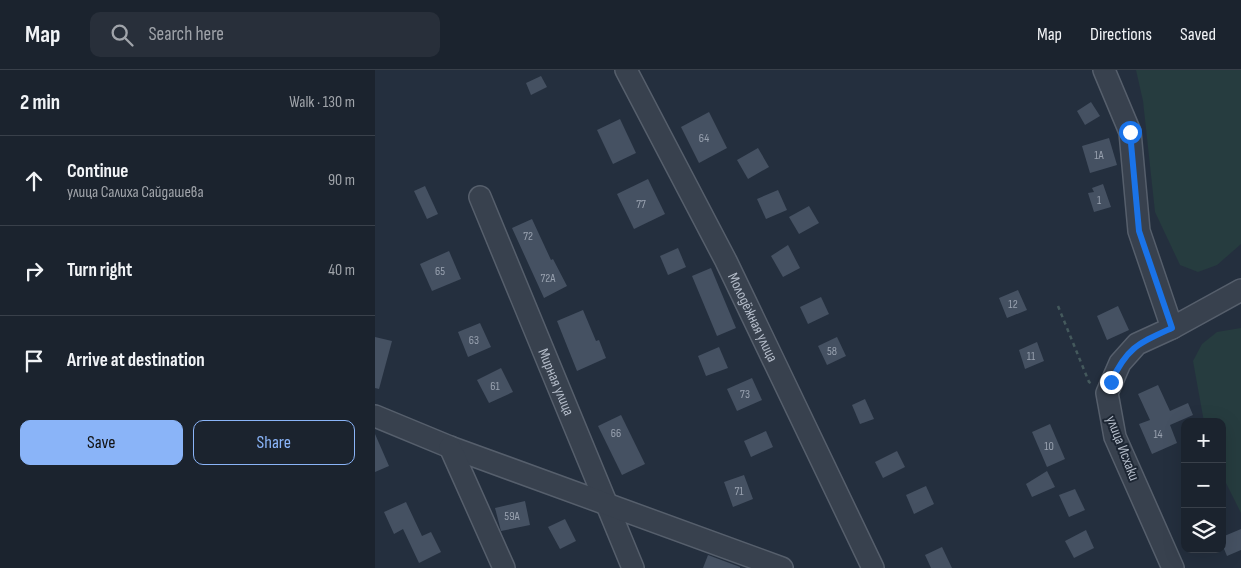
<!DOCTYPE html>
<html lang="en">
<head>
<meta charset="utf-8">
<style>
	body { margin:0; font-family:"Sofia Sans Condensed",sans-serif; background:#282f3a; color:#f1f3f6 }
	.controls { position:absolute; right:15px; bottom:15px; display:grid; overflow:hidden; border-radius:10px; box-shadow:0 5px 20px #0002 }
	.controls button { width:45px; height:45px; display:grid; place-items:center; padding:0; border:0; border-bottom:1px solid #39404a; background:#1b232e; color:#f1f3f6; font:25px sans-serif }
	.stop { position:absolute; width:15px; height:15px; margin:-11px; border:4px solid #1a73e8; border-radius:50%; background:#fff }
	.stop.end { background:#1a73e8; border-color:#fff; box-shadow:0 1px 5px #0008 }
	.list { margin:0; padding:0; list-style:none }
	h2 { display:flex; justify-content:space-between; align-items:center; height:65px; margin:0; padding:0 20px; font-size:21px }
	h2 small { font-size:16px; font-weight:400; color:#a0a4aa }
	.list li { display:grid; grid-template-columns:32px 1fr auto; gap:15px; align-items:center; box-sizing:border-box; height:90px; padding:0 20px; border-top:1px solid #39404a }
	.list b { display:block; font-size:19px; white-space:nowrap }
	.list p { margin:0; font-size:16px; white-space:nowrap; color:#a0a4aa }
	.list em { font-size:16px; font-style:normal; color:#a0a4aa }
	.actions { display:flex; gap:10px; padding:15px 20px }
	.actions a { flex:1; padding:11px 0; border:1px solid #8ab4f8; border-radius:10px; text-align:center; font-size:18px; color:#8ab4f8 }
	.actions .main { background:#8ab4f8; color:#111 }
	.icon { flex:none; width:28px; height:28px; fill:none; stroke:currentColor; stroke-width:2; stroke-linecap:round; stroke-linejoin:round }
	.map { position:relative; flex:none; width:866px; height:498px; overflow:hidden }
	header { display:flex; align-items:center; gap:30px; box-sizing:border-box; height:70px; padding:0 25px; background:#1b232e; border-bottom:1px solid #39404a }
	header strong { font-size:24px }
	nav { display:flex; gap:28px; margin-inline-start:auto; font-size:18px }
	.search { width:350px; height:45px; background:#282f3a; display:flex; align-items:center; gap:12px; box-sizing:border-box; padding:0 18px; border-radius:10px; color:#a0a4aa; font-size:19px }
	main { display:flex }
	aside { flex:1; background:#1b232e }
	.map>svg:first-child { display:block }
	.green { fill:#263c3f }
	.building { fill:#455162 }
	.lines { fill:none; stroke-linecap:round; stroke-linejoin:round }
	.minor-casing { stroke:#565f6c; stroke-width:24 }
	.path { stroke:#44595c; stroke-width:2.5; stroke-dasharray:4 4; stroke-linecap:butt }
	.minor { stroke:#38414e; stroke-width:21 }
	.route { stroke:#1a73e8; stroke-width:6 }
	.labels { text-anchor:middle; stroke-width:4; stroke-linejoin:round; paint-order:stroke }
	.number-label { font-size:12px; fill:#98a1af }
	.street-label { font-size:15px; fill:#b4bcc9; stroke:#1d2633 }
</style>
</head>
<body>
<header>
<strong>Map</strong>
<div class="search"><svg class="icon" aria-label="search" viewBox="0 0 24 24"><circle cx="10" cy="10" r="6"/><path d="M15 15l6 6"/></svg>Search here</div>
<nav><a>Map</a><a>Directions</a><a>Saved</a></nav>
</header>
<main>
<aside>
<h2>2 min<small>Walk · 130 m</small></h2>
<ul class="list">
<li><svg class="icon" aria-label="ahead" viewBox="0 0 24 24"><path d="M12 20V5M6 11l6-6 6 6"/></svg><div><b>Continue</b><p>улица Салиха Сайдашева</p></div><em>90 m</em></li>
<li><svg class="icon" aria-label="right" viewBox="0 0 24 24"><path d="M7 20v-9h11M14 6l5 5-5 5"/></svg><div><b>Turn right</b></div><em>40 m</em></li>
<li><svg class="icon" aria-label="arrive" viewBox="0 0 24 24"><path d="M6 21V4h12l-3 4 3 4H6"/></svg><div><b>Arrive at destination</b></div></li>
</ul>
<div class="actions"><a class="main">Save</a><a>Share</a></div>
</aside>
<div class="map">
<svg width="866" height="498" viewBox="0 0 866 498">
	<rect width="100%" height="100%" fill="#242f3e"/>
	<g class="green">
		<polygon points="761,0 866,0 866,174 842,195 823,202 805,195 780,142 768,31"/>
		<polygon points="866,258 866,443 847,405 847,352 829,352 818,291 827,274 842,262"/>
	</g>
	<g class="building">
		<polygon points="166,6 172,17 156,25 151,13"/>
		<polygon points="716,32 725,46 710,55 702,41"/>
		<polygon points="334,42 352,78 324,93 306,57"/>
		<polygon points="245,49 261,83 238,94 222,60"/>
		<polygon points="734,68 742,95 715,103 707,76"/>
		<polygon points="383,78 394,97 373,109 362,90"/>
		<polygon points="273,109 290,144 259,159 242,124"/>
		<polygon points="728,114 736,137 719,142 713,123 719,122 717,118"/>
		<polygon points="50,116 63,144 52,149 39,121"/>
		<polygon points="403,120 412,140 391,149 382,129"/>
		<polygon points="434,136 444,153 424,164 414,147"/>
		<polygon points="157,149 176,190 178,189 192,216 169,228 137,158"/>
		<polygon points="413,175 425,198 408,207 396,186"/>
		<polygon points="303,178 311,197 293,205 285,186"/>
		<polygon points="74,181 86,209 57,221 45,194"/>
		<polygon points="336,198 361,258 342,266 317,206"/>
		<polygon points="643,220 652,240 632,248 624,228"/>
		<polygon points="446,227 454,244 433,254 425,237"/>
		<polygon points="743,236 754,260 732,270 722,246"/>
		<polygon points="208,240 221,271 224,270 231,288 202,301 182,251"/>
		<polygon points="105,253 116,277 93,287 83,262"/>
		<polygon points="0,267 17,271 4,319 0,318"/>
		<polygon points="462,267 471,286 452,295 443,276"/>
		<polygon points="662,272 669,291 650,299 644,280"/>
		<polygon points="344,277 353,298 331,306 323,286"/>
		<polygon points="126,298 138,322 114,333 102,310"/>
		<polygon points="377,308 387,330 362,341 352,319"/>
		<polygon points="783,315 795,341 813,333 818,345 795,355 802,373 777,384 764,354 775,350 763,324"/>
		<polygon points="490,329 499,349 485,354 477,335"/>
		<polygon points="246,345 270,394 247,405 223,356"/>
		<polygon points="675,354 690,389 672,397 657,362"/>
		<polygon points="391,361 398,377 376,387 369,371"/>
		<polygon points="0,364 14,396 0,402"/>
		<polygon points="522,381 530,397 508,408 500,392"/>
		<polygon points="672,401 680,417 657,427 651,414"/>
		<polygon points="369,405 378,429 358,437 349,412"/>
		<polygon points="551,416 559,434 539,444 531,425"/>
		<polygon points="700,419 710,440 694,447 684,425"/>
		<polygon points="150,431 155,455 126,461 120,438"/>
		<polygon points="31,432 47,466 56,462 66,482 44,493 28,459 19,464 9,442"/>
		<polygon points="190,449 201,471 185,479 173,457"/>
		<polygon points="866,459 866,480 852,486 847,474 847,467"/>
		<polygon points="711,460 719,478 699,488 690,471"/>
		<polygon points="567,477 577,498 556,498 550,485"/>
		<polygon points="333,485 365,497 365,498 328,498"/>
	</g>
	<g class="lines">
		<defs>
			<g id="minor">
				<path id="s1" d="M251 0 351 191 498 498"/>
				<polyline points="729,0 755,62 764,161 797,258"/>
				<path id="s2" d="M105 127 258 498"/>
				<polyline points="0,346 75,377 407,498"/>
				<polyline points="75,377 129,498"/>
				<polyline points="798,498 740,367 732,323 745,293 762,274 797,258 866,220"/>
			</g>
		</defs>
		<use href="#minor" class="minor-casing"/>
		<polyline class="path" points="683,236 714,312 717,314"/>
		<use href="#minor" class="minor"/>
	</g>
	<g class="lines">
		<path class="route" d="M736 312C752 277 764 273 797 258L764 161 755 62"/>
	</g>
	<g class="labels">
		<g class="number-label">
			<text x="329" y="72">64</text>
			<text x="724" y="89">1А</text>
			<text x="724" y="134">1</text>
			<text x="266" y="138">77</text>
			<text x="153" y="170">72</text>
			<text x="65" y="205">65</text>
			<text x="173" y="212">72А</text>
			<text x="638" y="238">12</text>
			<text x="99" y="274">63</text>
			<text x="457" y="285">58</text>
			<text x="656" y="290">11</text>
			<text x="120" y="320">61</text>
			<text x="370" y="328">73</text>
			<text x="241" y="367">66</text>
			<text x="783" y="368">14</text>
			<text x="674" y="380">10</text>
			<text x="364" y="425">71</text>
			<text x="137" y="450">59А</text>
		</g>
		<g class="street-label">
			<text dy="5" stroke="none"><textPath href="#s1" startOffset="278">Молодёжная улица</textPath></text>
			<text dy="5" stroke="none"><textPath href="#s2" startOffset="200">Мирная улица</textPath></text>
			<text transform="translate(748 378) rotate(69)" y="5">улица Исхаки</text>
		</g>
	</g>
</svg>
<div class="controls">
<button>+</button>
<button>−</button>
<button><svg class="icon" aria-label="layers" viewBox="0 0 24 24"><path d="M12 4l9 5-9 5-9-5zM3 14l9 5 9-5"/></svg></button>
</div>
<div class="stop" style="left:755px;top:62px"></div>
<div class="stop end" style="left:736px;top:312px"></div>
</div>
</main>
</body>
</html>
